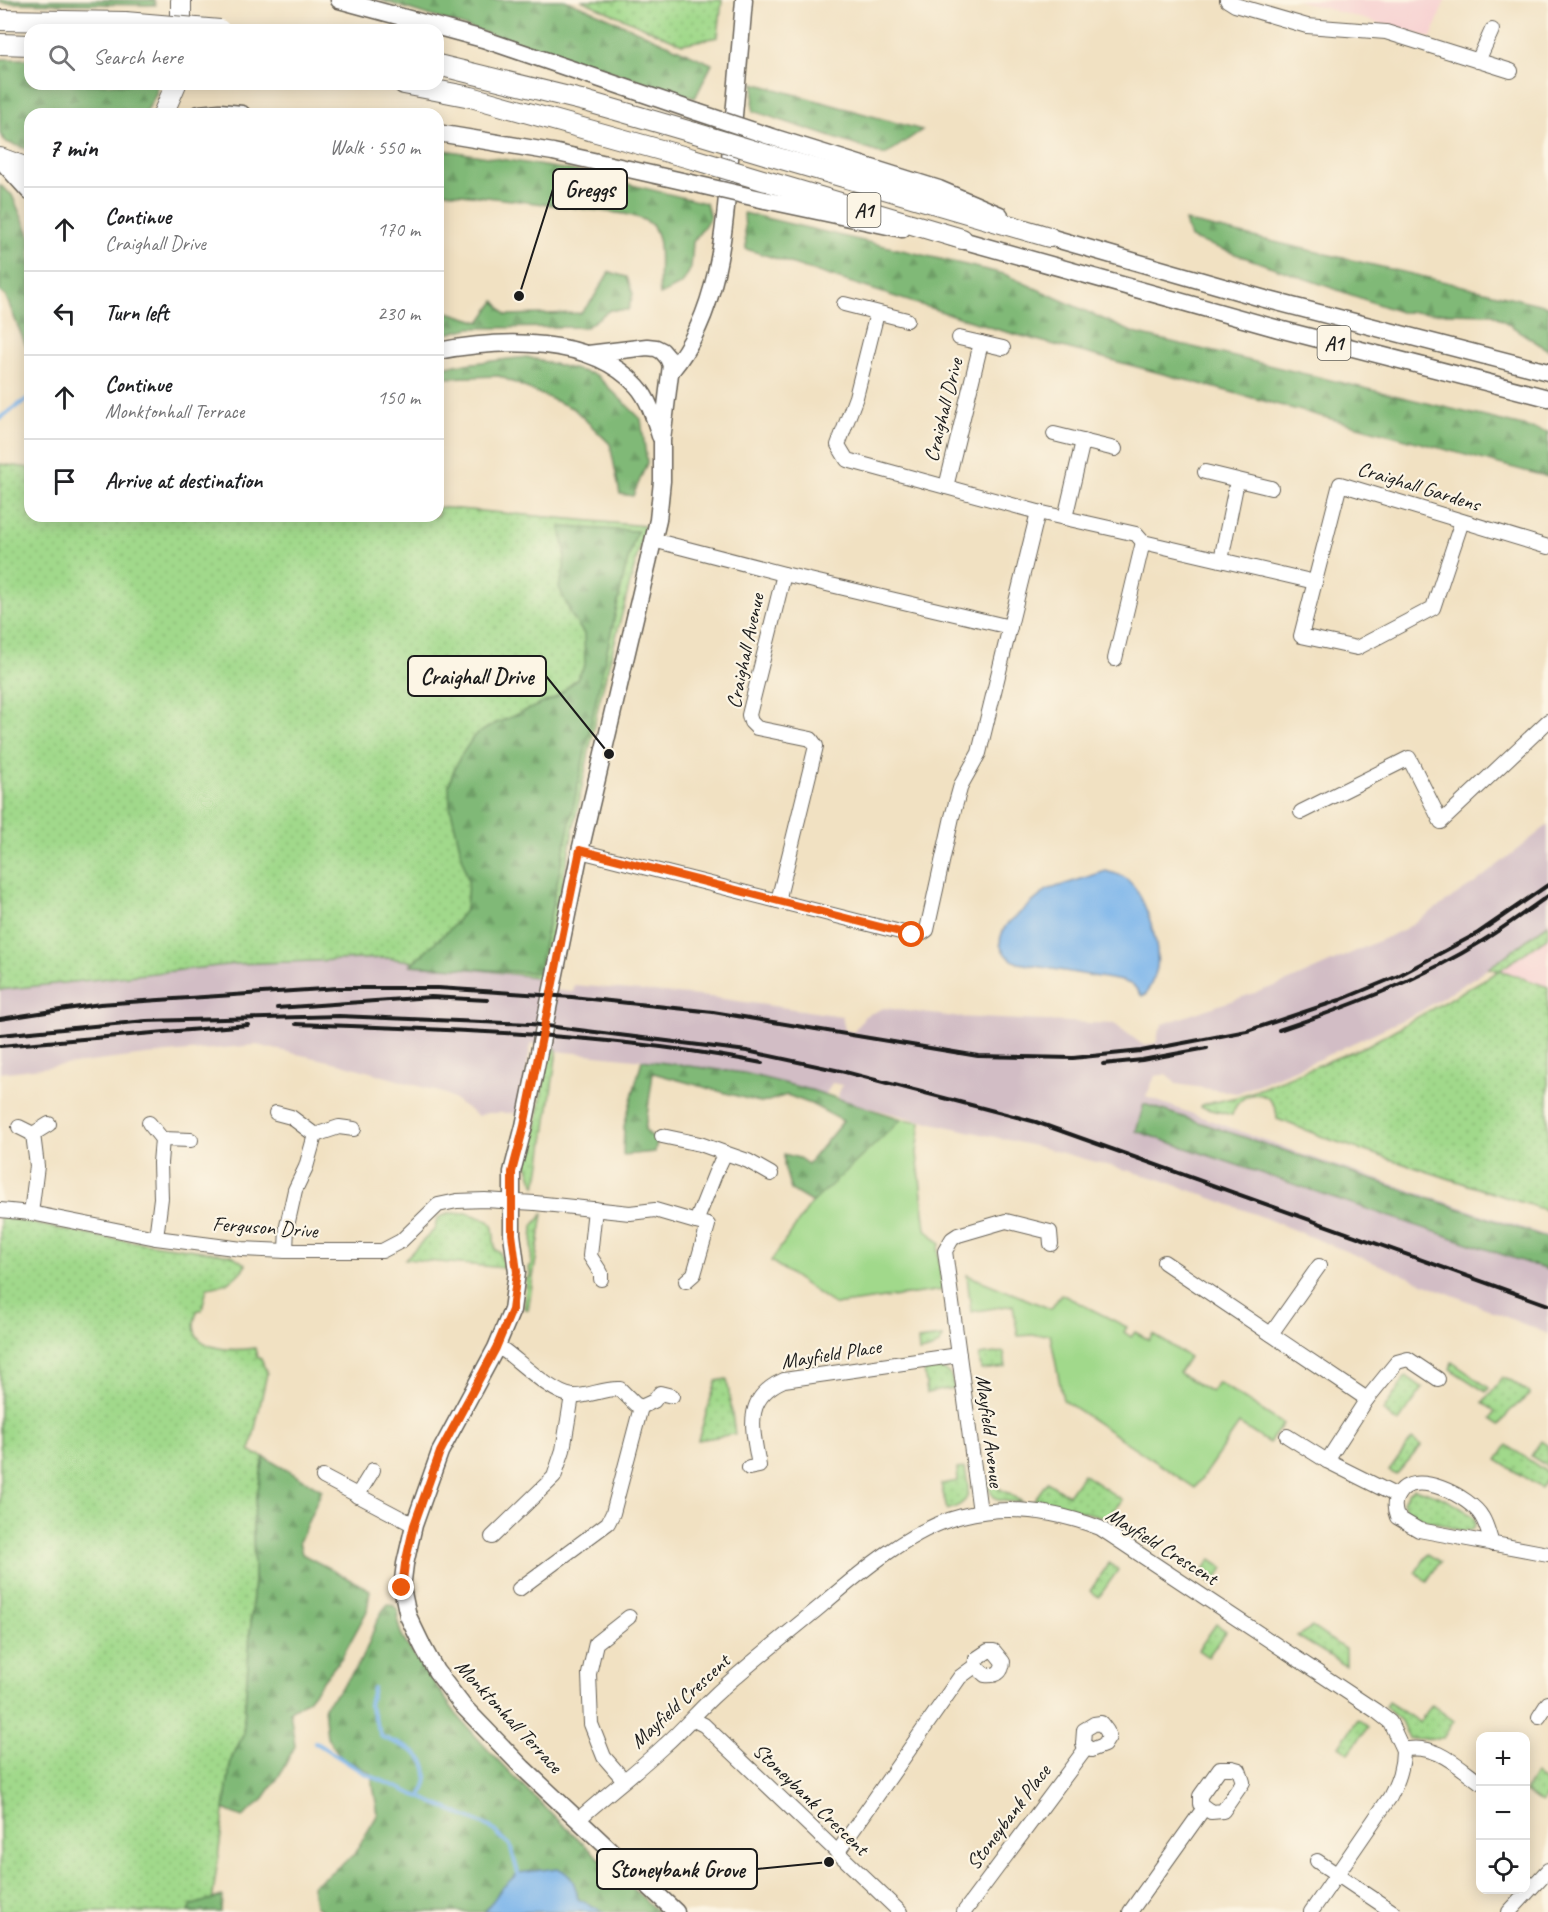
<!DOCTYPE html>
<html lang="en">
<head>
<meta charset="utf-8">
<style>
	body { margin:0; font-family:Caveat,sans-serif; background:#f2f2f2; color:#202124 }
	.controls { position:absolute; right:18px; bottom:18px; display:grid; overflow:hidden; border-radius:12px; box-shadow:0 3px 15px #0003 }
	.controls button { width:54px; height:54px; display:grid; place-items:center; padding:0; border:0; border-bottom:2px solid #e0e0e0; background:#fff; color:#202124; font:30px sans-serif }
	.stop { position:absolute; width:18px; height:18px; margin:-14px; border:4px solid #ea580c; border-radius:50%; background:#fff }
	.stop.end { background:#ea580c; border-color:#fff; box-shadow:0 2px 6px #0008 }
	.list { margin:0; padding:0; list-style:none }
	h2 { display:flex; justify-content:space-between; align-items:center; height:78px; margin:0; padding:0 24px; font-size:26px }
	h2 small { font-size:20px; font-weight:400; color:#757577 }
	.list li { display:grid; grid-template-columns:39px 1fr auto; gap:18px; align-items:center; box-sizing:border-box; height:84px; padding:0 24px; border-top:2px solid #e0e0e0 }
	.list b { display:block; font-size:22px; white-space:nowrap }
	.list p { margin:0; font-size:20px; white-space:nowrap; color:#757577 }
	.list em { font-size:20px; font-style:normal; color:#757577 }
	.icon { flex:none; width:33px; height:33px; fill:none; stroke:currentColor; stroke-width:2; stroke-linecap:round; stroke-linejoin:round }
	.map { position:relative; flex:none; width:1548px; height:1912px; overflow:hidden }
	.search { position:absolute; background:#fff; box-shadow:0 3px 15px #0003; left:24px; top:24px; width:420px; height:66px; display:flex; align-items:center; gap:15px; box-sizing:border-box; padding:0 21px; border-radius:18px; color:#757577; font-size:22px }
	.panel { position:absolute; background:#fff; box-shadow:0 3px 15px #0003; left:24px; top:108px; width:420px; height:414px; border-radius:18px }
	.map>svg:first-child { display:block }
	.built { fill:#f7cfd0 }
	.railway { fill:#d2bdc5 }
	.grass { fill:url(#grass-dots); stroke:#5e7a54; stroke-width:1.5 }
	.forest { fill:url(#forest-firs); stroke:#4e6a4a; stroke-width:1.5 }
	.park { fill:#a1d98b; stroke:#5e7a54; stroke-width:1.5 }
	.water { fill:#79b4eb; stroke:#4a6884; stroke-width:1.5 }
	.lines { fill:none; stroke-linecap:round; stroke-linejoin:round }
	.stream { stroke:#79b4eb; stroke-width:4 }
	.minor-casing { stroke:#676156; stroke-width:16 }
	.major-casing { stroke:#676156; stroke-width:19 }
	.highway-casing { stroke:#676156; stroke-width:22 }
	.minor { stroke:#fff; stroke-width:14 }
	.major { stroke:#fff; stroke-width:16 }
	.highway { stroke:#fff; stroke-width:20 }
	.rail { stroke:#1c1c1c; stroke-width:4 }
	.major-bridge-casing { stroke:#676156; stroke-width:19; stroke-linecap:butt }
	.highway-bridge-casing { stroke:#676156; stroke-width:22; stroke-linecap:butt }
	.major-bridge { stroke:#fff; stroke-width:16 }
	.highway-bridge { stroke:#fff; stroke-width:20 }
	.route { stroke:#ea580c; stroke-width:8 }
	.labels { text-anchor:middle; stroke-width:4.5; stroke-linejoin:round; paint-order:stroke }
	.shield { fill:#fcf5e5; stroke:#5f5d58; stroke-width:1.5 }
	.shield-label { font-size:20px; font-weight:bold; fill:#1c1c1c }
	.street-label { font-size:21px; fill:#1c1c1c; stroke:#fcf5e5 }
	.leader { fill:none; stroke:#1c1c1c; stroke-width:2 }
	.callout-dot { fill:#1c1c1c; stroke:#fcf5e5; stroke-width:2 }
	.callout { fill:#fcf5e5; stroke:#1c1c1c; stroke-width:2 }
	.callout-label { font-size:22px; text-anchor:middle; font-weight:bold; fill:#1c1c1c }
</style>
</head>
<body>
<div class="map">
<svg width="1548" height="1912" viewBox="0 0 1548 1912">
	<defs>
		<pattern id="grass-dots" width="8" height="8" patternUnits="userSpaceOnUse" patternTransform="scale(1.5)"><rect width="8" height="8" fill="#a1d98b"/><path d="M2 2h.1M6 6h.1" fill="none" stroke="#8aba77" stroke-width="1.8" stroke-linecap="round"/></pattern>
		<pattern id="forest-firs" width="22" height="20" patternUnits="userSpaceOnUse" patternTransform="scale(1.5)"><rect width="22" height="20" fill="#80b977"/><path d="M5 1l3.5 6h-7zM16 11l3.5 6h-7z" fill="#6e9e66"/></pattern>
	</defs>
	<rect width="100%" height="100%" fill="#fcf5e5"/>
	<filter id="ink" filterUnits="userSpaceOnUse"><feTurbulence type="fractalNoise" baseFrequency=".0167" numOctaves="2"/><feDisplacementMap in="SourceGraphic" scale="12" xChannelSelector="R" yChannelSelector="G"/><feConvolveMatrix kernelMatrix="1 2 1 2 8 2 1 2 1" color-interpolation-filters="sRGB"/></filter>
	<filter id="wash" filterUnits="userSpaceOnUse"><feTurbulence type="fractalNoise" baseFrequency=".008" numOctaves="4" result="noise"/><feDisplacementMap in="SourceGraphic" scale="24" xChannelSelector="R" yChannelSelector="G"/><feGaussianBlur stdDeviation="1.35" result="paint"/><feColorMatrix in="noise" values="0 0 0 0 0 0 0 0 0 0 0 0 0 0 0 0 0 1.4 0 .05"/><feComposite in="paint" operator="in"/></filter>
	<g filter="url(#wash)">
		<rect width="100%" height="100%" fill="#f1e1c2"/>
		<g class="built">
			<polygon points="1296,0 1445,0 1431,38"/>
			<polygon points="1548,932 1548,988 1500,970"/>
		</g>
		<polygon class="railway" points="1548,825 1548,924 1489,968 1421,1011 1319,1059 1237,1093 1176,1084 1167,1074 1155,1076 1146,1097 1308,1156 1548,1236 1548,1334 1255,1214 1159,1179 1048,1149 914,1119 841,1100 838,1096 842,1085 832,1083 826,1094 741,1074 645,1060 557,1051 553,1046 531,1043 519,1113 487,1113 478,1116 446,1094 342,1064 256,1045 146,1055 0,1073 0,990 236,964 387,958 543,978 543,989 573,992 574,985 710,997 842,1016 845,1030 853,1032 865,1016 884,1008 955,1017 1115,1024 1143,1045 1156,1043 1159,1031 1163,1024 1287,982 1403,930 1475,883"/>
		<g class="grass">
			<polygon points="581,0 722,0 718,37 682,44"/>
			<polygon points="0,464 30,468 30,516 438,516 438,507 645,526 599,702 543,978 387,958 236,964 0,990"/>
			<path d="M1548 924V937L1500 970 1548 987V1211L1331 1140 1277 1119C1277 1088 1240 1086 1232 1115L1200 1107 1201 1105 1237 1097 1255 1091 1368 1045 1499 971 1489 968Z"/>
			<polygon points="550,1045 554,1046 557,1051 539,1176 535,1186 526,1162 536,1130 548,1050"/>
			<polygon points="449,1213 468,1213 489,1221 493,1228 495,1249 500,1253 504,1268 405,1259 435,1229 437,1218"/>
			<polygon points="543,1214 528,1310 524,1308 527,1278 530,1277 529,1266 531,1266 533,1226"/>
			<path d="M0 1217 99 1237 232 1255 246 1265C235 1280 225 1286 207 1288L202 1310H198C180 1350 229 1352 255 1348L257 1357 261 1359 267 1373 250 1452 264 1457 253 1518 254 1579 243 1735 231 1760 212 1903 207 1912H0Z"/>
			<path d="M943 1337C939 1348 930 1350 919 1352L918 1340Z"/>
			<polygon points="1004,1352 1006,1367 981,1370 979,1355"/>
			<polygon points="1452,1362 1489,1388 1486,1392 1450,1369"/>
			<path d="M937 1368C950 1371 952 1376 954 1388L927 1393 924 1369Z"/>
			<polygon points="1406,1376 1423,1388 1398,1423 1383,1411"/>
			<polygon points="1502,1378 1512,1381 1530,1394 1509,1412 1500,1425 1491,1419 1495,1411 1483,1403"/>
			<polygon points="727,1379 735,1434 698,1440 716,1381"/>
			<polygon points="1412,1439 1421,1446 1396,1475 1389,1471"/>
			<polygon points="1541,1441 1548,1446 1548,1467 1531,1456"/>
			<polygon points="1507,1445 1548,1473 1548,1478 1541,1488 1497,1460"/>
			<path d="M965 1468C969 1492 974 1502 947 1510L941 1484 958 1481 957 1469Z"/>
			<polygon points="1083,1474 1122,1500 1108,1518 1034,1500 1047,1482 1068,1495"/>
			<path d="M988 1482 1023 1502C1004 1501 991 1505 988 1482Z"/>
			<path d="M1414 1488C1437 1494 1458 1503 1475 1519V1526L1471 1530 1463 1531 1413 1516 1406 1511 1403 1502 1408 1493Z"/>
			<polygon points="1428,1554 1440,1562 1427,1581 1415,1573"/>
			<polygon points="1211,1559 1224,1568 1213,1584 1200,1575"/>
			<polygon points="1109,1563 1118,1570 1099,1597 1090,1591"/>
			<polygon points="1216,1624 1226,1631 1208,1657 1198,1650"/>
			<polygon points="1312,1627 1346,1650 1346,1666 1297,1636"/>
			<polygon points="1388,1702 1419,1722 1432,1705 1454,1721 1443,1738 1409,1739 1401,1721 1385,1707"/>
			<polygon points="1358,1719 1368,1727 1349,1753 1339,1746"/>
			<polygon points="1535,1774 1548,1783 1548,1794 1542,1803 1526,1792 1526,1789"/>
		</g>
		<g class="forest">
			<polygon points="0,0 154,0 156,5 0,3"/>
			<polygon points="380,0 564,0 584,7 712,64 695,98"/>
			<polygon points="0,59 30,59 30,84 157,84 156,94 145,114 30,114 30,150 6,142 0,134"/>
			<polygon points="754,83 922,130 885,155 753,111"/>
			<path d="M438 149 575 171 706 203 710 218 693 242 691 268 682 284 660 295C657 275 666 233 648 222 641 218 632 216 625 214L438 191Z"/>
			<polygon points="0,185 12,195 30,236 30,356 6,297 0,292"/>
			<polygon points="744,213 1004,274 1134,333 1548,432 1548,477 999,330 746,249"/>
			<polygon points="1185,221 1548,306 1548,350 1493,314 1400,312 1190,238"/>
			<polygon points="609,272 627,277 633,294 628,310 610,310 586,327 470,328 438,336 438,312 445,311 480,322 495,301 506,315 581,313 593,299"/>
			<polygon points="527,357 596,375 641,419 647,463 633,496 620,494 610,444 574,409 499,376 441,378 438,367"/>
			<polygon points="560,527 637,531 626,566 596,700 538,973 410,965 451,928 466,909 468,881 450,806 449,785 453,772 460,757 474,736 492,725 555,698 577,679 585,665 584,634 571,615 559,587 564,570 565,551"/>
			<polygon points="642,1060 744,1073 811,1090 902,1119 894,1130 822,1199 811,1202 791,1190 784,1166 784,1154 799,1158 808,1164 843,1121 811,1104 787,1095 762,1103 653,1073 645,1130 657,1141 655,1152 623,1155 624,1126"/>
			<polygon points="1144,1104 1548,1238 1548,1270 1136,1131"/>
			<polygon points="264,1457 322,1490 299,1542 302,1554 370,1590 367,1611 342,1657 308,1700 290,1711 295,1746 279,1776 262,1801 242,1817 224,1809 231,1760 243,1735 254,1579 253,1518"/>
			<path d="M388 1604 394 1606 398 1611C395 1635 413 1653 426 1672 437 1686 447 1702 458 1716 518 1787 590 1849 658 1912H324L315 1906 312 1886 353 1856 378 1814 371 1773 342 1758 327 1738 324 1706C340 1690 354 1674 364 1654 373 1637 374 1618 388 1604Z"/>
			<polygon points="222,1896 221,1912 189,1912 192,1905"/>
		</g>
		<g class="park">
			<polygon points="902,1119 921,1122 917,1153 926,1229 940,1244 938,1250 942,1290 835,1305 771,1261 811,1204"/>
			<polygon points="967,1275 1051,1309 1061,1294 1127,1327 1124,1332 1131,1337 1135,1332 1149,1340 1153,1334 1189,1357 1179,1373 1211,1392 1218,1382 1283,1424 1269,1443 1239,1424 1195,1488 1063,1400 1050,1334 1018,1336 1013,1305 971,1312"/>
		</g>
		<g class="water">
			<path d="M1106 871C1111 873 1119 874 1124 877 1145 891 1160 944 1157 968 1155 977 1150 986 1146 994L1142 996 1133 985 1122 981 1018 963C999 954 995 942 1007 924L1047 890Z"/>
			<path d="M558 1868C573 1876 575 1883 578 1899L605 1912H485L501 1889 518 1873Z"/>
		</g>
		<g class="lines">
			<g class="stream">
				<polyline points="0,418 30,397"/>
				<path d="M373 1688 369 1705 382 1737C398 1744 427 1752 427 1774 428 1781 424 1790 421 1797"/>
				<polyline points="315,1742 364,1773 490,1827 510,1845 518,1873"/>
			</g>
		</g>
	</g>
	<g filter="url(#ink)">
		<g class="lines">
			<defs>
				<g id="minor">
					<polyline points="1227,0 1235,5 1307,26 1386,32 1511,71"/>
					<polyline points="1478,61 1492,30"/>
					<polyline points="844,304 907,320"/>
					<polyline points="877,313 856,397 838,445 847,460 1038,512 1136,534 1143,542 1315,582"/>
					<polyline points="959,338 1003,348"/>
					<polyline points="1054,434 1115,449"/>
					<polyline points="1205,472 1271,488"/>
					<polyline points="946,487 981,343"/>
					<polyline points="1065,518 1083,441"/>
					<polyline points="1462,521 1433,608 1357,648 1301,636 1340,484 1548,547"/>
					<polyline points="653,540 784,574 1010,627"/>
					<polyline points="1221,560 1237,481"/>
					<polyline points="1115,659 1143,542"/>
					<polyline points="1301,812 1409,758 1441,822 1548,721"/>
					<polyline points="580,851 912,935 921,934 927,930 952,817 961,785 979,753 1038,512"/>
					<polyline points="778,901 816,746 811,739 757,728 751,722 749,715 784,574"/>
					<polyline points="276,1113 291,1117 315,1135 339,1127 354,1129"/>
					<polyline points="149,1123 162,1139 191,1140"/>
					<polyline points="19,1127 33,1134 49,1124"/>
					<polyline points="662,1136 700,1144 725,1153"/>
					<polyline points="595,1209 590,1256 601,1273 601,1279"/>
					<polyline points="0,1210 31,1213 156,1238 242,1249 286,1251 382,1251 401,1241 438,1205 457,1201 485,1200 535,1203 630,1213 655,1210 696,1222 715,1174 725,1153 748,1161 771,1174"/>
					<polyline points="31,1213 37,1166 33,1134"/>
					<polyline points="156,1238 161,1198 160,1163 162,1139"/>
					<polyline points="286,1251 287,1226 295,1190 306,1167 315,1135"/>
					<polyline points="1164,1262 1367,1399"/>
					<polyline points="686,1281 694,1274 708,1225 696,1222"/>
					<polyline points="1271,1334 1319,1266"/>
					<path d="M496 1348 505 1351C521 1363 553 1394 573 1396 588 1397 603 1388 620 1389L635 1404 641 1407 654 1401 660 1393 672 1396"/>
					<polyline points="1287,1436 1327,1461 1397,1496"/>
					<polyline points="1327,1461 1367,1399 1397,1362 1408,1359 1438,1379"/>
					<path d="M749 1468 759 1466C753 1430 742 1398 784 1380L959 1355"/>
					<polyline points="323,1477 414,1525"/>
					<polyline points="357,1496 373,1470"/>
					<polyline points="980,1512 945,1251 952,1239 958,1235 1006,1221 1050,1232 1051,1244"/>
					<polyline points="492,1537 554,1477 563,1450 572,1396"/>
					<path d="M1492 1544C1489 1535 1487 1525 1482 1517 1471 1497 1413 1467 1398 1495 1393 1502 1394 1509 1397 1517L1419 1530 1548 1554"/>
					<polyline points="519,1589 608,1523 613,1513 641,1407"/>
					<path d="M988 1651H994L1003 1662C1002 1673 996 1676 985 1675L975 1666 976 1659Z"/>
					<polyline points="1539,1717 1548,1703"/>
					<polyline points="692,1719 704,1725 900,1912"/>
					<polygon points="1101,1723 1107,1731 1109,1737 1104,1745 1091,1750 1083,1744 1084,1730 1094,1724"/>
					<polygon points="1220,1768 1232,1768 1239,1770 1243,1782 1223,1811 1211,1812 1200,1804 1200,1796"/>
					<polyline points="624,1780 604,1757 591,1724 589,1674 596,1643 629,1617"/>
					<path d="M579 1819C607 1794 637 1771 665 1745 682 1730 697 1712 713 1697 747 1665 785 1636 821 1606 859 1573 912 1528 962 1516 1009 1504 1055 1511 1100 1528L1376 1711 1390 1722 1403 1750C1434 1742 1457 1765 1480 1782"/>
					<polyline points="837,1853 960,1677 975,1666"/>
					<polyline points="1317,1861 1393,1912"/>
					<polyline points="964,1912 1087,1747"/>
					<polyline points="1130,1912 1204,1808"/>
					<path d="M1311 1912 1390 1797C1398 1781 1403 1768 1403 1750"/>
					<polyline points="1509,1912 1548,1870"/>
				</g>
				<g id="major">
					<polyline points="339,0 483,39 697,112"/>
					<polyline points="199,114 220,112 242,114"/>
					<polyline points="438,133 553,152 691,183"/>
					<polyline points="769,136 939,189 1000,215"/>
					<polyline points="0,159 30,192"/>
					<polyline points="765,200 902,229"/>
					<polyline points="1037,232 1049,237 1265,299 1548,372"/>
					<polyline points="951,237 1279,329 1548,398"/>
					<path d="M438 351C500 339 591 335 637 386 649 399 655 420 660 436"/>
					<polyline points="588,354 647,347 656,348 662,351 668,358 671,365 662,440 662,481 658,520 580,851 524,1126 512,1172 512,1234 517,1272 512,1310 496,1348 440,1452 414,1525 405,1564 402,1588 408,1616 423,1647 436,1671 463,1706 523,1768 676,1912"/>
					<path d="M671 371C722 310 725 222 731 146 736 97 740 49 744 0"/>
				</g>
				<g id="highway">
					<polyline points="181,0 181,30"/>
					<polyline points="0,20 125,22"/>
					<polyline points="0,44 30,45"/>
					<polyline points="438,65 585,101 695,133"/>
					<polyline points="404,84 471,97 693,159"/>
					<polyline points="163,114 176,84"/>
					<polyline points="768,155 1049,237"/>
					<polyline points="0,158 30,169"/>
					<polyline points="766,181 962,239"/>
				</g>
			</defs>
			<use href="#minor" class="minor-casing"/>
			<use href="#major" class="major-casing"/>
			<use href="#highway" class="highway-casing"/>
			<use href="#minor" class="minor"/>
			<use href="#major" class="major"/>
			<use href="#highway" class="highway"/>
			<g class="rail">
				<polyline points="277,1008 431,997 487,1000"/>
				<polyline points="0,1019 100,1004 338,988 438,988 572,997 713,1012 978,1056 1073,1058 1141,1051 1247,1031 1340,1000 1398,976 1478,933 1548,885"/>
				<path d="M296 1024C451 1030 609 1033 762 1063"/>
				<path d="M1279 1030C1350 1006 1420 980 1484 940 1506 926 1527 911 1548 896"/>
				<polyline points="0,1035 146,1021 339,1016 531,1024 747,1051 845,1072 1036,1122 1548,1305"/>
				<polyline points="0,1046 248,1025"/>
				<polyline points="1103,1064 1142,1060 1207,1048"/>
			</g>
			<defs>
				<g id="major-bridge">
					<polyline points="697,112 769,136"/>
					<polyline points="691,183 765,200"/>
				</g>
				<g id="highway-bridge">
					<polyline points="125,22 220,30"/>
					<polyline points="695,133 768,155"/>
					<polyline points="693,159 766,181"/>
				</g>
			</defs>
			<use href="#major-bridge" class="major-bridge-casing"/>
			<use href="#highway-bridge" class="highway-bridge-casing"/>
			<use href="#major-bridge" class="major-bridge"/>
			<use href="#highway-bridge" class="highway-bridge"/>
		</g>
	</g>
	<g class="lines" filter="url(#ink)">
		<polyline class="route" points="402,1588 405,1564 414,1525 440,1452 496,1348 512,1310 517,1272 512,1234 512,1172 524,1126 580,850 912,935"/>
	</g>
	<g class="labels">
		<g class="shield">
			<rect x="847.5" y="193" width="33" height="34" rx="4.5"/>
			<rect x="1317.5" y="326" width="33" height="34" rx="4.5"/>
		</g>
		<g class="shield-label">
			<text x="864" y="217">A1</text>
			<text x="1334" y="350">A1</text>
		</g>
		<g class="street-label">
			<text transform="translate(943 410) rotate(-76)" y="7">Craighall Drive</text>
			<text transform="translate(1419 486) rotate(17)" y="7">Craighall Gardens</text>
			<text transform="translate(745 651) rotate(-78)" y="7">Craighall Avenue</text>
			<text transform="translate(265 1227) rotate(4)" y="7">Ferguson Drive</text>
			<text transform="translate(831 1354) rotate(-9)" y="7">Mayfield Place</text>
			<text transform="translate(990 1431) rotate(83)" y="7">Mayfield Avenue</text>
			<text transform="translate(1162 1546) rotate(32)" y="7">Mayfield Crescent</text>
			<text transform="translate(680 1701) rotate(-43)" y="7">Mayfield Crescent</text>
			<text transform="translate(509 1716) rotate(47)" y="7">Monktonhall Terrace</text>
			<text transform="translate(811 1799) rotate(44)" y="7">Stoneybank Crescent</text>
			<text transform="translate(1008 1817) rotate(-53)" y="7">Stoneybank Place</text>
		</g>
	</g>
	<path class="leader" d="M519 296L553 189M609 754L546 676M829 1862L757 1869"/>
	<g class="callout-dot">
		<circle cx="519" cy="296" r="6"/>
		<circle cx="609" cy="754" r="6"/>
		<circle cx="829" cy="1862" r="6"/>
	</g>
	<g class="callout">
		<rect x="553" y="169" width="74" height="40" rx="6"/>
		<rect x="408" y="656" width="138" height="40" rx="6"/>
		<rect x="597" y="1849" width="160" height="40" rx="6"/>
	</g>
	<g class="callout-label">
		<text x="590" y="197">Greggs</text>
		<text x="477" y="684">Craighall Drive</text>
		<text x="677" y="1877">Stoneybank Grove</text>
	</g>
</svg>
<div class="controls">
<button>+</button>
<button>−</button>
<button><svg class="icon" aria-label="locate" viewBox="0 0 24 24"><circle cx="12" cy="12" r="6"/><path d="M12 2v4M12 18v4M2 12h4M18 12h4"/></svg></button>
</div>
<div class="stop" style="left:912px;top:935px"></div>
<div class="stop end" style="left:402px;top:1588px"></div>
<div class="search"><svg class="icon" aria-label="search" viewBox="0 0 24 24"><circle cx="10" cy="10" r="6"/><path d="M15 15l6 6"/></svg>Search here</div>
<section class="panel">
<h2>7 min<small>Walk · 550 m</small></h2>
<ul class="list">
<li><svg class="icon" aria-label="ahead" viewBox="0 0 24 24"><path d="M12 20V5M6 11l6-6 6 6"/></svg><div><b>Continue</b><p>Craighall Drive</p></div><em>170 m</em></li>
<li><svg class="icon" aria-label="left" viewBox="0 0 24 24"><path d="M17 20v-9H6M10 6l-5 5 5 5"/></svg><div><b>Turn left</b></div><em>230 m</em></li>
<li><svg class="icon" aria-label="ahead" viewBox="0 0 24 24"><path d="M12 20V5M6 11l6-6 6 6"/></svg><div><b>Continue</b><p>Monktonhall Terrace</p></div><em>150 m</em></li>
<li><svg class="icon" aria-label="arrive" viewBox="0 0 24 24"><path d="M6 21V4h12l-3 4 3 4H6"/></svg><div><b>Arrive at destination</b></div></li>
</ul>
</section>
</div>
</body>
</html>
